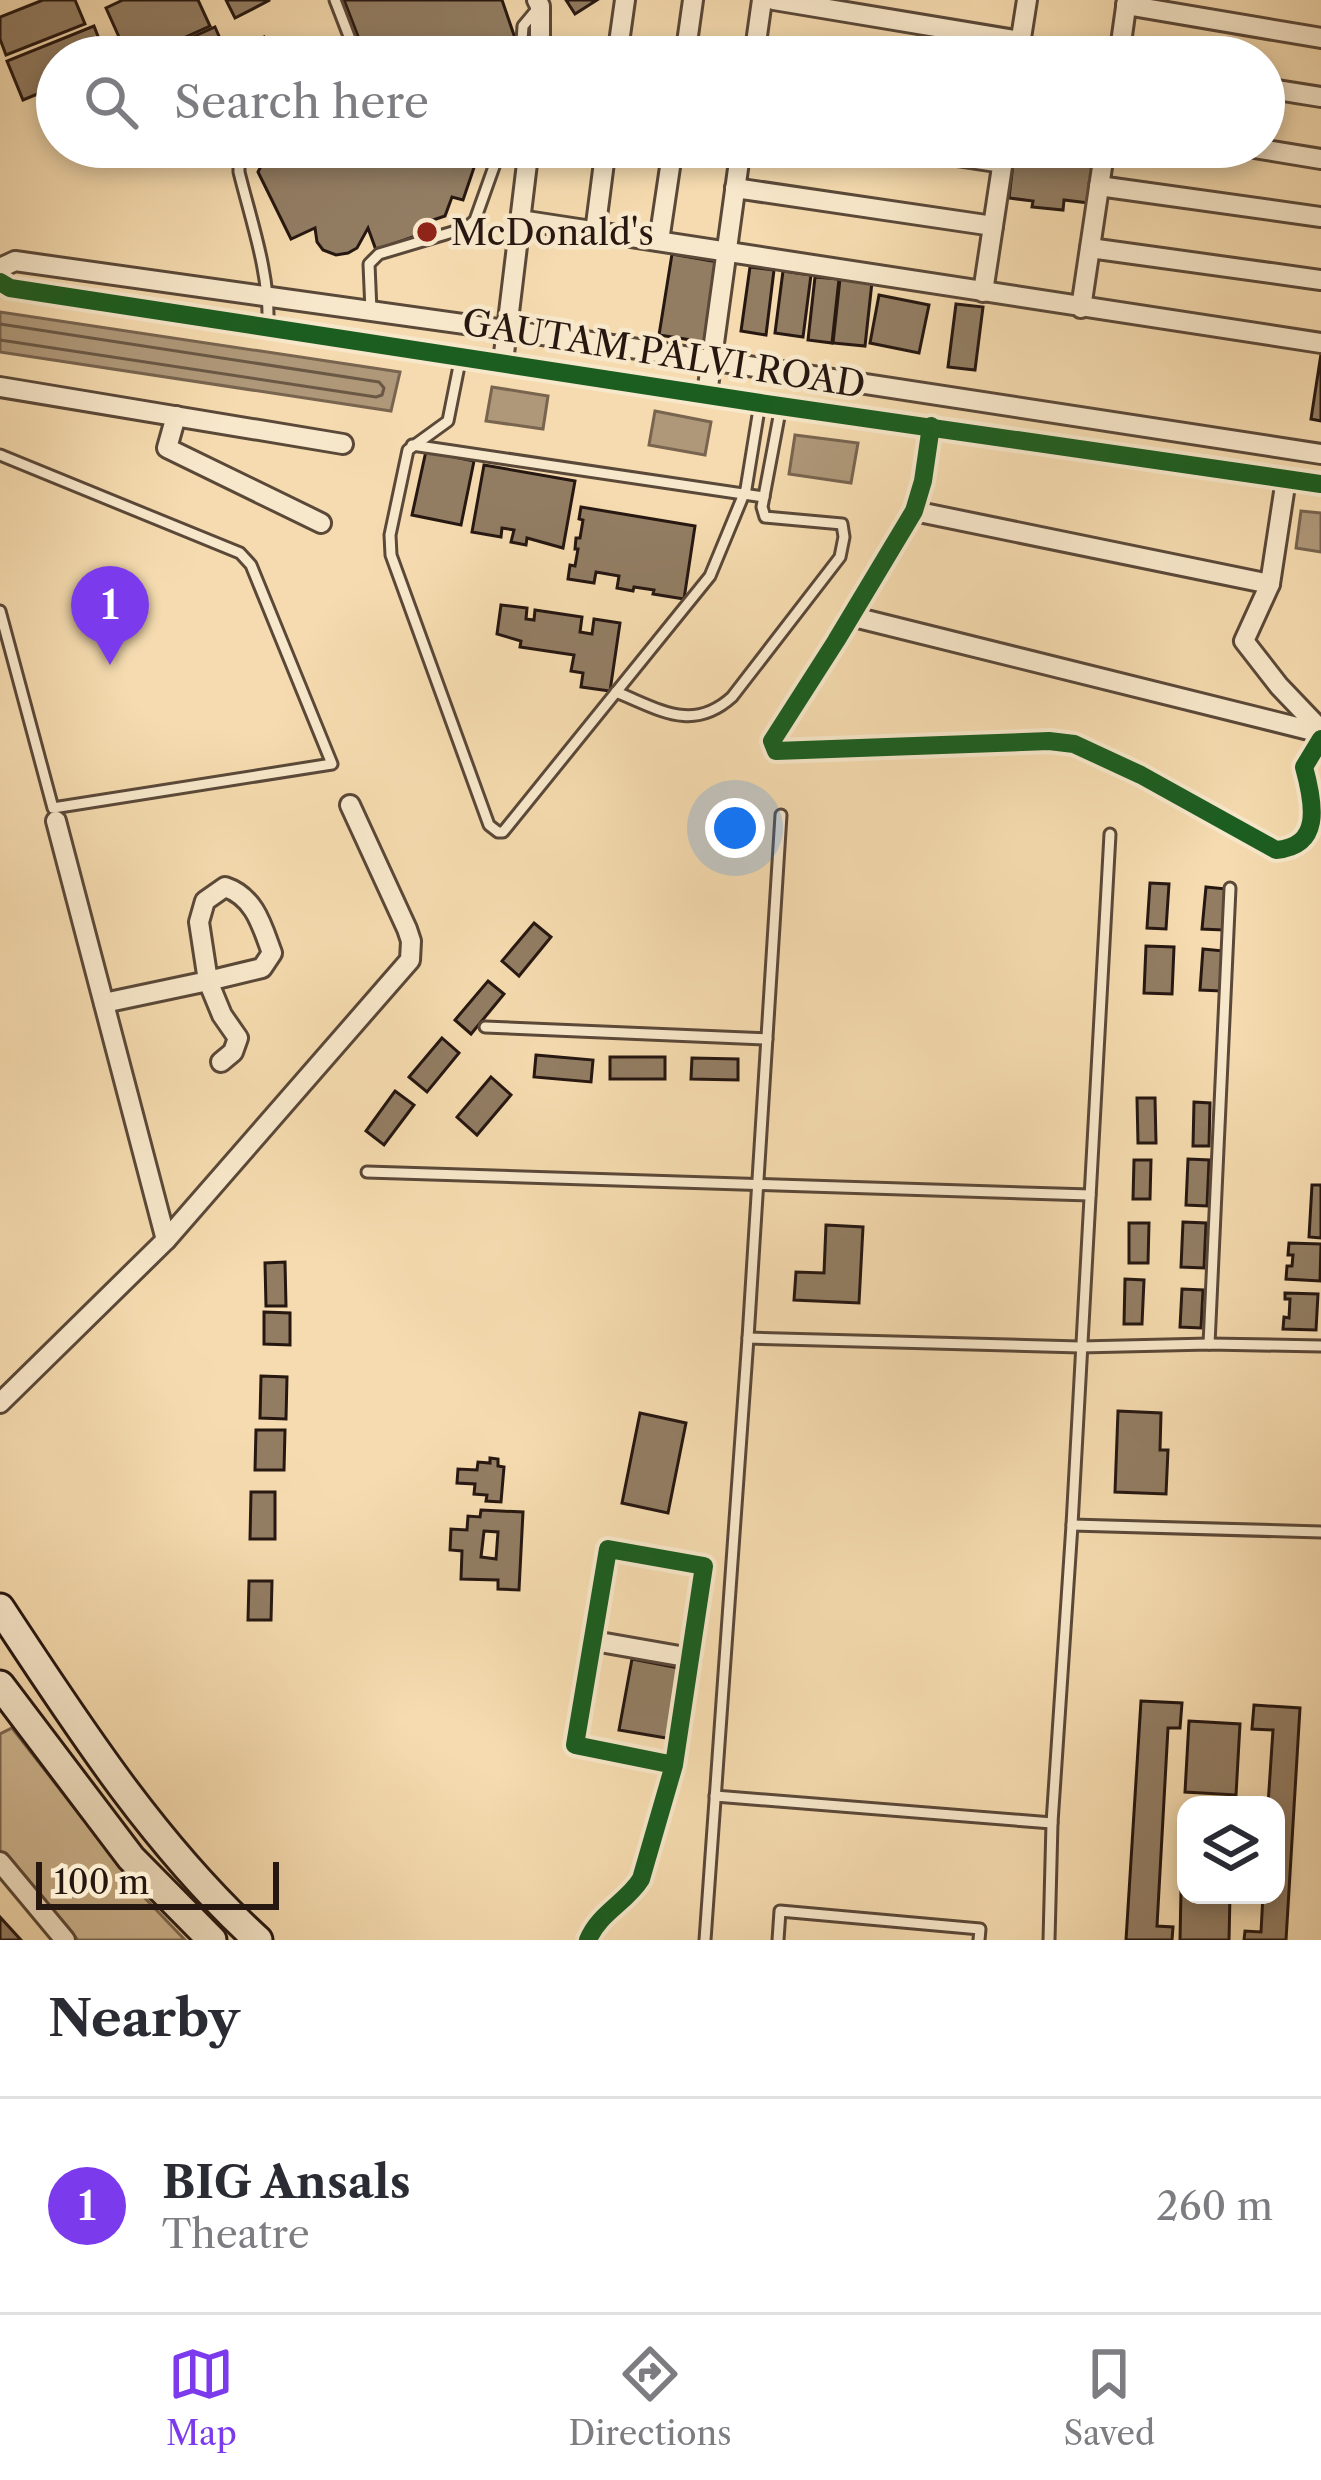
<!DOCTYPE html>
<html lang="en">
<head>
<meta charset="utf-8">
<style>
	body { margin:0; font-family:"Libre Caslon Text",serif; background:#f2f2f3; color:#2b2b33 }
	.controls { position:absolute; right:36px; bottom:36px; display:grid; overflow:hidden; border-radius:24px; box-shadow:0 6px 18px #0003 }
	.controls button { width:108px; height:108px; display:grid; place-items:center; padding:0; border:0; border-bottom:3px solid #e1e1e2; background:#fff; color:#2b2b33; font:60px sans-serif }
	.scale { position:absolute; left:36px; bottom:30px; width:243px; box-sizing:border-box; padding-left:12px; border:6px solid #261711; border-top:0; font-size:33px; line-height:42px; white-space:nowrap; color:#261711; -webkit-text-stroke:9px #f8e8cb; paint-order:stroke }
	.you { position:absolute; left:735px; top:828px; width:42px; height:42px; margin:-30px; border:9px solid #fff; border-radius:50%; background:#1a73e8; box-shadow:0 0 0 18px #1a73e833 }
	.badge { display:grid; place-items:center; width:78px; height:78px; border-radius:50%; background:#7c3aed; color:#fff; font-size:39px; font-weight:700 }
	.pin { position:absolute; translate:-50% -99px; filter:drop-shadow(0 3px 6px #0008) }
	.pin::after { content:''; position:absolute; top:63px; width:42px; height:36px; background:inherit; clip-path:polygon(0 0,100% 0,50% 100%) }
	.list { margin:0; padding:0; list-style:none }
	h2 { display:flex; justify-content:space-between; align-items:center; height:156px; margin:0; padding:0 48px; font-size:51px }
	h2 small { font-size:39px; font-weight:400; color:#7c7c81 }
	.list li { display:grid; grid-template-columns:78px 1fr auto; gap:36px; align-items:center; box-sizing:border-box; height:216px; padding:0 48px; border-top:3px solid #e1e1e2 }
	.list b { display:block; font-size:45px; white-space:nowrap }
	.list p { margin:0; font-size:39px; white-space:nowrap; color:#7c7c81 }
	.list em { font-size:39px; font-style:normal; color:#7c7c81 }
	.icon { flex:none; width:66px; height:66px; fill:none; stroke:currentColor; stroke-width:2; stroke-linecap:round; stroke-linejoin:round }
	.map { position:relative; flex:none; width:1321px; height:1940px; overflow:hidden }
	.search { position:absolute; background:#fff; box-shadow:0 6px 18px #0003; left:36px; right:36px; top:36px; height:132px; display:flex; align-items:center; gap:30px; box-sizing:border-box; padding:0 42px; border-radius:66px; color:#7c7c81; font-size:45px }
	.sheet { height:372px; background:#fff }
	nav { display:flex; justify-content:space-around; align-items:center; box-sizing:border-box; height:168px; border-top:3px solid #e1e1e2; background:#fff; font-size:33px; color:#7c7c81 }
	nav a { display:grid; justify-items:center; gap:6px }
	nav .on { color:#7c3aed }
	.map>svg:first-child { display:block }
	.green { fill:#d2ba94; stroke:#7c6852; stroke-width:3 }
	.water { fill:#af9879; stroke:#78644f; stroke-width:3 }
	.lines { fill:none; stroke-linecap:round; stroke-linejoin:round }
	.shore { stroke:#6a5845; stroke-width:3 }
	.building { fill:#927d63; stroke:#261711; stroke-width:3; fill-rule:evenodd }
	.service-casing { stroke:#5a4838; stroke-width:15 }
	.minor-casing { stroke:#5a4838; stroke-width:24 }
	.secondary-casing { stroke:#261711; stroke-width:33 }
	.service { stroke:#f8e8cb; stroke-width:9 }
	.minor { stroke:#f8e8cb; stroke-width:18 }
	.secondary { stroke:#f8e8cb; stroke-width:27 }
	.cycleway-casing { stroke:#f8e8cb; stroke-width:26 }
	.cycleway { stroke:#1b5e20; stroke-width:18 }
	.poi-dot { fill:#8f2418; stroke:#f8e8cb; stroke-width:4.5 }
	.labels { text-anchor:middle; stroke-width:9; stroke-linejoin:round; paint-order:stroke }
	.poi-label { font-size:36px; fill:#261711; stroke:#f8e8cb; text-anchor:start }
	.street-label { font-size:36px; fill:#261711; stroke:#f8e8cb }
</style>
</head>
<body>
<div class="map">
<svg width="1321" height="1940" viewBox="0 0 1321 1940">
	<rect width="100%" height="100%" fill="#f5dbaf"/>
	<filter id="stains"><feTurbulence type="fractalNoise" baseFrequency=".00167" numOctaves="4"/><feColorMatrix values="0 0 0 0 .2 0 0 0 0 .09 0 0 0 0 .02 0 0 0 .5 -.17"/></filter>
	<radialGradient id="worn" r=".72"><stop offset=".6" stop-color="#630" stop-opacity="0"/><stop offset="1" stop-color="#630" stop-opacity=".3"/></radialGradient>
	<polygon class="green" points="12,1728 143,1896 185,1940 78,1940 0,1855 0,1734"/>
	<g class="water">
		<polygon points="0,312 400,372 391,411 0,352"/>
		<polygon points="492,387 548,396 543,429 486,421"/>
		<polygon points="655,411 711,422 705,455 649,445"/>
		<polygon points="795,435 858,443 851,483 789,474"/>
		<polygon points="1301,511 1321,513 1321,552 1296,548"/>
	</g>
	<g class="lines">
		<polyline class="shore" points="0,324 379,382 384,388 382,395 376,397 0,340"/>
	</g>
	<g class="building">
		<polygon points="43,0 75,0 85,24 6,55 0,39 0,17"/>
		<polygon points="123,0 198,0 210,26 141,57 128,57 106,8"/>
		<polygon points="226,0 270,0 235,18"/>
		<polygon points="344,0 502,0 515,38 504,43 509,57 366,57"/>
		<polygon points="566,0 597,0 575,14"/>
		<polygon points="94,26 106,57 57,57 57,86 23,100 7,61"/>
		<polygon points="215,27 228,57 148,57"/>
		<polygon points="264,37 273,57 231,57 229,53"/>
		<polygon points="277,147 481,147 463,200 452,197 445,216 433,220 436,229 376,250 368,228 357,248 348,253 336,255 323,250 317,242 315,228 291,239 258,172 269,150"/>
		<polygon points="1015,147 1050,147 1048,162 1066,164 1068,147 1096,147 1089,203 1064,200 1063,210 1032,207 1033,201 1009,198"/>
		<polygon points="672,254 718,262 704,342 659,335"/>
		<polygon points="750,267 774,270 766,335 741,331"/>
		<polygon points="783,271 811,275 803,337 775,333"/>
		<polygon points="815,277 839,279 832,343 808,340"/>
		<polygon points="840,279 872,282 865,346 833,343"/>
		<polygon points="879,295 929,305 919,353 870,343"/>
		<polygon points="956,304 983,307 975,370 948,367"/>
		<polygon points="1321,354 1321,421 1311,419"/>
		<polygon points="426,451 474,461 461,525 412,515"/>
		<polygon points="484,465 575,481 563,548 527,538 526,545 511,542 514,530 502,528 501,537 472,532"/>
		<polygon points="581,507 695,526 684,599 653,594 654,590 634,587 633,591 617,588 619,576 596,572 594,583 568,579 570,565 575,566 578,549 575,549 576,538 580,538 583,520 579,519"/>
		<polygon points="501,605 527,608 526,619 534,620 535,610 582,617 580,632 592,634 594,619 620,623 610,691 581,687 583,673 571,671 574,655 520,647 521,641 497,634"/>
		<polygon points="1150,883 1169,884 1166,929 1147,928"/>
		<polygon points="1206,887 1227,889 1223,930 1202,929"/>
		<polygon points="534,923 551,937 519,976 502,961"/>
		<polygon points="1146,946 1174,947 1172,994 1144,993"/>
		<polygon points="1203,949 1224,951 1221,991 1200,990"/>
		<polygon points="488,981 504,994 471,1034 455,1020"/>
		<polygon points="442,1038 459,1053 427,1092 409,1077"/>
		<polygon points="536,1055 593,1060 591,1082 534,1077"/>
		<rect x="610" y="1057" width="55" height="22"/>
		<polygon points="692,1058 738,1059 738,1080 691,1079"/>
		<polygon points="491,1077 511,1095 477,1135 457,1117"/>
		<polygon points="395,1091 414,1105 384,1145 366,1131"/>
		<polygon points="1137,1098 1155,1098 1156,1143 1138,1143"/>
		<polygon points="1194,1102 1210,1103 1209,1146 1193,1146"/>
		<polygon points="1188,1159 1209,1160 1207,1206 1186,1205"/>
		<polygon points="1134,1160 1151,1160 1150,1199 1133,1199"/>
		<polygon points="1312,1185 1321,1185 1321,1238 1309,1237"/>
		<polygon points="1183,1222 1206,1223 1204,1268 1181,1267"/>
		<polygon points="1129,1223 1149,1223 1148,1263 1129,1263"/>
		<polygon points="826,1225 863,1227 859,1303 794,1300 796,1272 824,1273"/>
		<polygon points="1289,1243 1321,1244 1320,1281 1286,1279 1287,1266 1292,1266 1293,1255 1288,1255"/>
		<polygon points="285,1262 286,1306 266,1306 265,1263"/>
		<polygon points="1125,1279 1144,1280 1142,1324 1124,1324"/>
		<polygon points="1182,1289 1203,1290 1201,1328 1180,1327"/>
		<polygon points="1285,1293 1318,1294 1316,1330 1283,1329 1284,1317 1289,1318 1290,1299 1285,1299"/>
		<polygon points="264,1312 290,1313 290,1345 264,1344"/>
		<polygon points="261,1376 287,1377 286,1419 260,1418"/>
		<polygon points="1118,1411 1161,1413 1160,1450 1168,1450 1166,1494 1115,1492"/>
		<polygon points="640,1413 686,1423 668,1513 622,1503"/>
		<polygon points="256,1430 285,1430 284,1470 255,1470"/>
		<polygon points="490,1458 498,1459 498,1466 504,1467 501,1502 486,1501 487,1495 474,1494 475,1484 457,1483 458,1469 477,1470 478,1462 490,1463"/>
		<polygon points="251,1492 275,1492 275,1539 250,1539"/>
		<path d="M481 1510 523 1512 519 1590 498 1589V1580L461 1579 462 1551 450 1550 451 1529 467 1530 468 1516 480 1517ZM484 1531 498 1532 496 1559 481 1557Z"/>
		<polygon points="249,1581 272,1581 271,1620 248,1620"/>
		<polygon points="632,1659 684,1669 672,1739 619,1730"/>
		<polygon points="1141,1701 1182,1703 1180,1728 1168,1728 1157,1926 1173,1927 1172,1940 1126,1940"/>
		<polygon points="1254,1705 1300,1708 1286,1940 1244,1940 1245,1931 1261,1932 1263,1895 1276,1895 1276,1805 1268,1805 1273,1730 1252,1729"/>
		<polygon points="1189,1721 1240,1724 1236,1795 1185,1792"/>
		<polygon points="1181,1890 1186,1890 1186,1895 1230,1895 1229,1940 1180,1940"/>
		<polygon points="0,1917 21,1940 0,1940"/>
	</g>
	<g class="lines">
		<defs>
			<g id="service">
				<polyline points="335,0 357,57"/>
				<polyline points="521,57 523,26 538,8"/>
				<path d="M244 147 239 155V172C252 224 270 274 268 327"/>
				<polyline points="371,311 369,264 379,254 466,228 475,220 501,147"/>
				<polyline points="461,356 448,421 408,450 390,535 391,555 489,825 498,832 503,832 710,576 746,489 760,403"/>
				<polyline points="412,445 764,497"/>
				<polyline points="0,455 240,553 251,565 332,764 53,808 0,611"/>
				<path d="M616 692C659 709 692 733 732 697L840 557 844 537 842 524 765 517 762 507 781 406"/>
				<polyline points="485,1027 767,1039"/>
				<polyline points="367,1172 1090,1195"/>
				<polyline points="748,1338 1080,1347 1209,1344 1321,1346"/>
				<polyline points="1209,1344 1230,888"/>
				<polyline points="1072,1525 1321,1532"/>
				<polyline points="715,1796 1052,1823"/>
				<polyline points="705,1940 748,1338 781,815"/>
				<polyline points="778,1940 780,1911 980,1929 979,1940"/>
				<polyline points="1049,1940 1052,1823 1072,1525 1110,834"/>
			</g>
			<g id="minor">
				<polyline points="537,0 540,6 540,57"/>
				<polyline points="774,0 1021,41"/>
				<polyline points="1126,5 1321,38"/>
				<polyline points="617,57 625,0"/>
				<polyline points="685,57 693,0"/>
				<polyline points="754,57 762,0"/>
				<polyline points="1018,57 1027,0"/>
				<polyline points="1119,57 1127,0"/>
				<polyline points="1264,88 1321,97"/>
				<polyline points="897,147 1003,163"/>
				<polyline points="1248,147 1321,159"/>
				<polyline points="1099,186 1321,217"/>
				<polyline points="735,188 993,226"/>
				<polyline points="520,220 1321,343"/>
				<polyline points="595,232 606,147"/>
				<polyline points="659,241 673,147"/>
				<polyline points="1090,248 1321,280"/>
				<polyline points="0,268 15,261 599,343 1321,454"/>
				<polyline points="0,282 10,288 760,403 1321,484"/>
				<polyline points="983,292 1005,147"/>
				<polyline points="1081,308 1105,147"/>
				<polyline points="503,362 529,147"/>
				<polyline points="0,387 343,444"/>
				<polyline points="707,394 741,147"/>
				<polyline points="176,416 167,448 321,523"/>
				<path d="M931 426 923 481 914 511 836 641 772 741 776 751 1049 741 1074 744 1141 775 1276 850C1321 846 1315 807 1304 767L1321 739"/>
				<polyline points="1286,479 1270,584 1244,641 1279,686 1321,730"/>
				<polyline points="914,511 1270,584"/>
				<polyline points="850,616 1321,733"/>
				<polyline points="56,821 166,1240"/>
				<path d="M104 1003 208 981 199 922 205 901 225 887C255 897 262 926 272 953L262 968 208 981 222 1015 238 1038 233 1052 221 1062"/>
				<polyline points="0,1403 166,1240 410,960 411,941 407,929 350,805"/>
				<polyline points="594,1641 691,1658"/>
				<polyline points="0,1862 65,1940"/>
				<path d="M588 1940C599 1913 627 1902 641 1879L674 1765 704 1566 608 1549 575 1745 674 1765"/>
			</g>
			<g id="secondary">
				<path d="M0 1608C77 1725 154 1845 258 1940"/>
				<polyline points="0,1685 131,1858 212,1940"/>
			</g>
		</defs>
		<use href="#service" class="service-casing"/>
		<use href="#minor" class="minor-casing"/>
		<use href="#secondary" class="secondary-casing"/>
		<use href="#service" class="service"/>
		<use href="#minor" class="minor"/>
		<use href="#secondary" class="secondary"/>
		<defs>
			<g id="cycleway">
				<polyline points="0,282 10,288 760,403 1321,484"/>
				<path d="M931 426 923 481 914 511 836 641 772 741 776 751 1049 741 1074 744 1141 775 1276 850C1321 846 1315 807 1304 767L1321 739"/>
				<path d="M588 1940C599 1913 627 1902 641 1879L674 1765 704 1566 608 1549 575 1745 674 1765"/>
			</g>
		</defs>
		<use href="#cycleway" class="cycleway-casing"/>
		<use href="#cycleway" class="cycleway"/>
	</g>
	<circle class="poi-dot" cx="427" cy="232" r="12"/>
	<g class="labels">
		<g class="poi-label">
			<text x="451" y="245">McDonald's</text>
		</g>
		<g class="street-label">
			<text transform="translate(664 353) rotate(9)" y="13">GAUTAM PALVI ROAD</text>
		</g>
	</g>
	<rect width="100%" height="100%" filter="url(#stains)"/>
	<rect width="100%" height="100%" fill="url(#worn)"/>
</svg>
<div class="controls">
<button><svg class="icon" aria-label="layers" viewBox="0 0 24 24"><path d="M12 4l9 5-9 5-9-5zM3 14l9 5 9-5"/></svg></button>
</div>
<div class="scale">100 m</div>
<div class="you"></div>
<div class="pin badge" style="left:110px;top:665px">1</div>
<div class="search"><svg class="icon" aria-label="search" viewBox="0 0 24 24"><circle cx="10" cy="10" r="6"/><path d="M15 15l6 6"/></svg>Search here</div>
</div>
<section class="sheet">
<h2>Nearby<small></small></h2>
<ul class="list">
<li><span class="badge">1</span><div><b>BIG Ansals</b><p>Theatre</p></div><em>260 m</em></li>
</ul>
</section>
<nav>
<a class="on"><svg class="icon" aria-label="map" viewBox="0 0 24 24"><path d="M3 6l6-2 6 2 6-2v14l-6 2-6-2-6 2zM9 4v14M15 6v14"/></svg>Map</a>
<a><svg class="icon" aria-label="directions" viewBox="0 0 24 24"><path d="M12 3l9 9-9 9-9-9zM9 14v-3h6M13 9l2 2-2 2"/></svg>Directions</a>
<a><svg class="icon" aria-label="saved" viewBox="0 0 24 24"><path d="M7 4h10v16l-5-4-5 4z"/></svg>Saved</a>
</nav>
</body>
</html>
